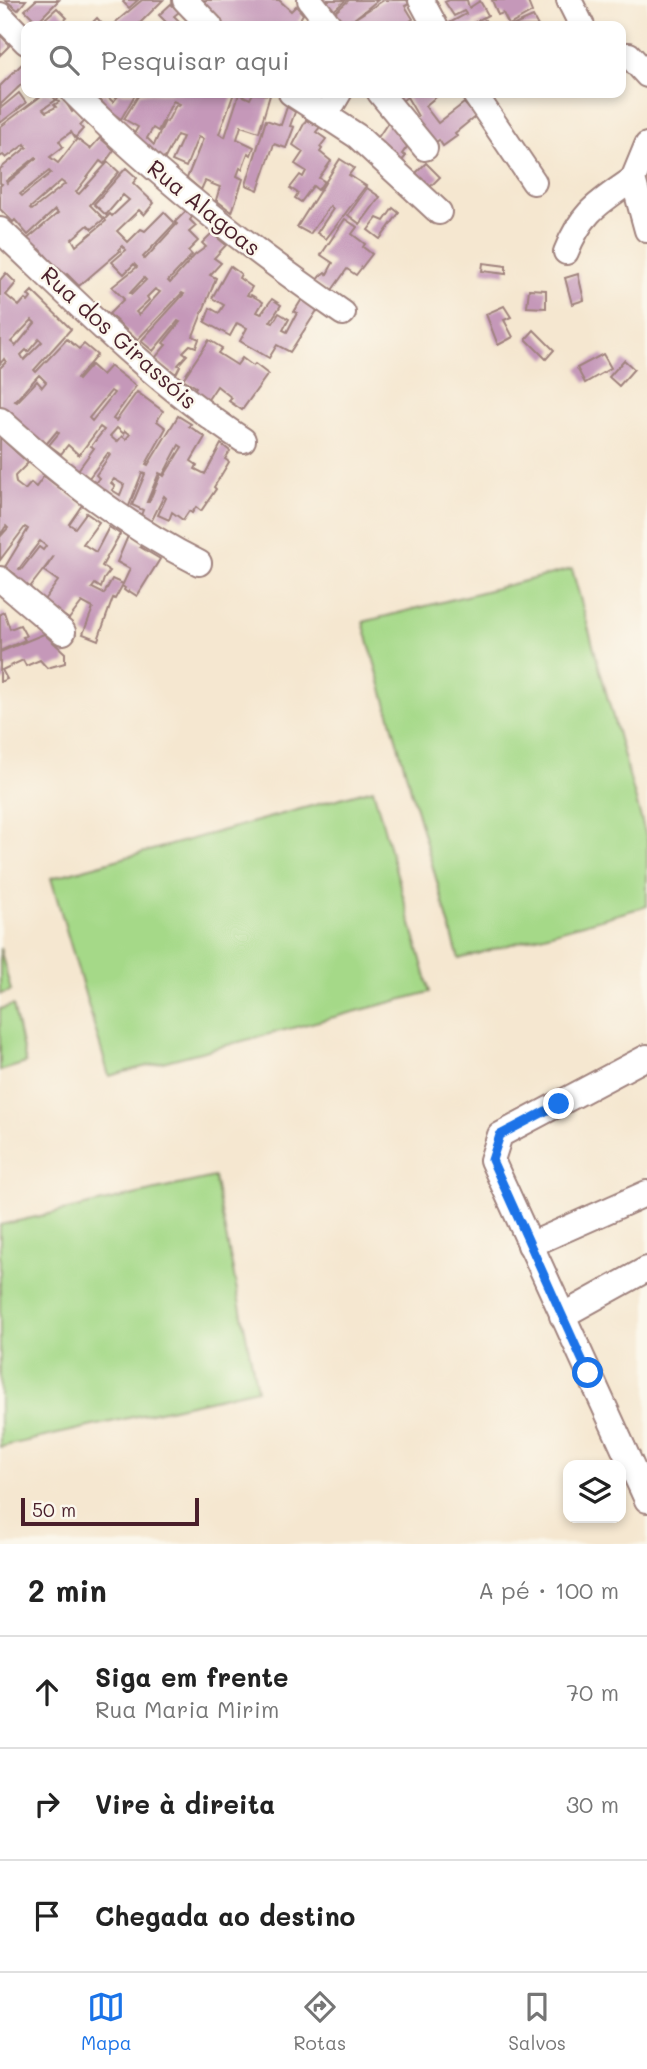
<!DOCTYPE html>
<html lang="pt">
<head>
<meta charset="utf-8">
<style>
	body { margin:0; font-family:Mali,sans-serif; background:#f2f2f2; color:#222 }
	.controls { position:absolute; right:21px; bottom:21px; display:grid; overflow:hidden; border-radius:14px; box-shadow:0 4px 10px #0003 }
	.controls button { width:63px; height:63px; display:grid; place-items:center; padding:0; border:0; border-bottom:2px solid #e0e0e0; background:#fff; color:#222; font:35px sans-serif }
	.scale { position:absolute; left:21px; bottom:18px; width:178px; box-sizing:border-box; padding-left:7px; border:4px solid #4a1f2b; border-top:0; font-size:19px; line-height:24px; white-space:nowrap; color:#4a1f2b; -webkit-text-stroke:5px #fbf7ec; paint-order:stroke }
	.stop { position:absolute; width:21px; height:21px; margin:-16px; border:5px solid #1a73e8; border-radius:50%; background:#fff }
	.stop.end { background:#1a73e8; border-color:#fff; box-shadow:0 2px 7px #0008 }
	.list { margin:0; padding:0; list-style:none }
	h2 { display:flex; justify-content:space-between; align-items:center; height:91px; margin:0; padding:0 28px; font-size:30px }
	h2 small { font-size:23px; font-weight:400; color:#767676 }
	.list li { display:grid; grid-template-columns:46px 1fr auto; gap:21px; align-items:center; box-sizing:border-box; height:112px; padding:0 28px; border-top:2px solid #e0e0e0 }
	.list b { display:block; font-size:26px; white-space:nowrap }
	.list p { margin:0; font-size:23px; white-space:nowrap; color:#767676 }
	.list em { font-size:23px; font-style:normal; color:#767676 }
	.icon { flex:none; width:38px; height:38px; fill:none; stroke:currentColor; stroke-width:2; stroke-linecap:round; stroke-linejoin:round }
	.map { position:relative; flex:none; width:647px; height:1544px; overflow:hidden }
	.search { position:absolute; background:#fff; box-shadow:0 4px 10px #0003; left:21px; right:21px; top:21px; height:77px; display:flex; align-items:center; gap:18px; box-sizing:border-box; padding:0 24px; border-radius:14px; color:#767676; font-size:26px }
	.sheet { height:427px; background:#fff }
	nav { display:flex; justify-content:space-around; align-items:center; box-sizing:border-box; height:98px; border-top:2px solid #e0e0e0; background:#fff; font-size:19px; color:#767676 }
	nav a { display:grid; justify-items:center; gap:4px }
	nav .on { color:#1a73e8 }
	.map>svg:first-child { display:block }
	.green { fill:#a5d988; stroke:#787c5a; stroke-width:2 }
	.building { fill:#c598b9; fill-rule:evenodd }
	.lines { fill:none; stroke-linecap:round; stroke-linejoin:round }
	.street-casing { stroke:#a0837e; stroke-width:28 }
	.street { stroke:#fff; stroke-width:24 }
	.route { stroke:#1a73e8; stroke-width:9 }
	.labels { text-anchor:middle; stroke-width:5; stroke-linejoin:round; paint-order:stroke }
	.street-label { font-size:23px; fill:#4a1f2b; stroke:#fbf7ec }
</style>
</head>
<body>
<div class="map">
<svg width="647" height="1544" viewBox="0 0 647 1544">
	<rect width="100%" height="100%" fill="#fbf7ec"/>
	<filter id="ink" filterUnits="userSpaceOnUse"><feTurbulence type="fractalNoise" baseFrequency=".0143" numOctaves="2"/><feDisplacementMap in="SourceGraphic" scale="14" xChannelSelector="R" yChannelSelector="G"/><feConvolveMatrix kernelMatrix="1 2 1 2 8 2 1 2 1" color-interpolation-filters="sRGB"/></filter>
	<filter id="wash" filterUnits="userSpaceOnUse"><feTurbulence type="fractalNoise" baseFrequency=".00686" numOctaves="4" result="noise"/><feDisplacementMap in="SourceGraphic" scale="28" xChannelSelector="R" yChannelSelector="G"/><feGaussianBlur stdDeviation="1.57" result="paint"/><feColorMatrix in="noise" values="0 0 0 0 0 0 0 0 0 0 0 0 0 0 0 0 0 1.4 0 .05"/><feComposite in="paint" operator="in"/></filter>
	<g filter="url(#wash)">
		<rect width="100%" height="100%" fill="#f5e7d0"/>
		<g class="green">
			<polygon points="572,569 647,840 647,906 459,959 363,622"/>
			<polygon points="373,789 430,992 109,1076 51,878"/>
			<polygon points="0,948 11,991 0,994"/>
			<polygon points="13,1005 26,1063 0,1071 0,1009"/>
			<polygon points="214,1177 257,1389 0,1447 0,1225"/>
		</g>
		<g id="blocks">
			<g class="building">
				<polygon points="5,0 26,0 18,10"/>
				<polygon points="36,0 59,0 37,22 25,10"/>
				<polygon points="125,0 138,0 129,8 123,2"/>
				<polygon points="142,0 163,0 137,26 111,26"/>
				<polygon points="193,0 279,0 291,11 296,6 303,14 296,26 217,26 214,23 220,18 215,13 212,15"/>
				<polygon points="315,0 346,0 325,18"/>
				<polygon points="349,0 378,0 354,19 384,0 407,0 409,4 405,6 413,19 403,26 353,26 351,20 343,26 333,14"/>
				<polygon points="449,0 467,0 469,8 480,1 488,15 473,23 474,26 485,20 489,26 444,26 466,14 464,11 454,16 445,2"/>
				<polygon points="492,0 534,0 528,2 532,12 509,25 503,13 498,15"/>
				<polygon points="171,4 179,12 174,16 184,26 164,26 167,23 159,15"/>
				<polygon points="57,8 67,18 62,22 67,26 37,26"/>
				<polygon points="533,17 538,26 512,26"/>
				<polygon points="97,18 104,26 89,26"/>
				<polygon points="0,35 10,45 0,55"/>
				<polygon points="23,63 26,66 26,80 0,105 0,86"/>
				<polygon points="19,93 26,103 0,123 0,105 2,107"/>
				<path d="M45 93H50L56 100 43 109 46 112 56 107 54 105 59 102 57 99 62 96 72 112 75 110 84 122 80 126 83 129 75 138 71 132 59 141 63 147 50 157 58 163 77 139 90 149 100 138 114 150 104 164 100 161 76 192 79 194 108 162 119 172 90 205 104 219 92 229 88 225 72 239 76 246 106 221 105 219 110 214 112 216 129 200 123 195 106 215 94 204 126 168 137 178 133 183 154 203 144 215 139 210 117 231 128 242 141 229 145 231 164 212 175 223 143 257 145 259 177 224 175 222 186 211 192 217 190 220 196 226 189 232 198 241 188 251 192 255 168 281 170 283 195 255 206 247 202 243 212 233 226 245 214 258 221 263 210 275 216 278 193 336 199 339 196 347 190 345 183 352 187 355 178 365 180 366 176 374 155 358 166 345 163 343 180 322 178 321 153 351 141 341 184 294 182 293 137 340 109 314 124 299 112 287 137 267 134 264 124 274 112 262 126 250 122 246 119 249 120 251 79 286 67 274 64 276 40 249 37 252 25 241 58 213 55 210 28 235 15 220 13 222 0 209V186L2 184 0 183V169L27 147 25 144 6 158 3 155 0 157V127ZM36 157 37 158 7 183 6 181ZM49 171 51 173 22 196 20 194ZM61 181 65 184 32 210 30 208ZM144 278 146 280 132 294 130 293ZM155 289 160 292 139 315 136 312 149 300 147 297Z"/>
				<polygon points="104,93 113,102 118,96 115,93 136,93 121,119 107,109 99,98"/>
				<path d="M140 93H234L219 134 225 137 239 94 250 99 253 93 270 95 259 132 241 126 237 139 254 147 251 155 248 153 242 169 240 168 237 176 243 179 232 212 216 200 220 187 205 181 201 190 187 178 203 139 198 137 186 167 172 161 183 137 177 135 163 162 131 139 138 127 124 119ZM173 101 180 104 179 106 176 105 167 122 165 121 154 145 147 138 153 128 158 131Z"/>
				<polygon points="385,93 433,93 436,97 425,106 438,123 464,103 476,116 455,133 457,136 443,146 439,140 427,148 406,125 418,116 407,97 394,107"/>
				<polygon points="287,107 295,112 290,126 294,127 286,148 274,144 258,190 246,185 266,120 281,125"/>
				<polygon points="306,120 320,127 316,132 326,139 320,147 322,149 320,152 331,161 319,178 324,181 318,190 313,186 301,202 295,198 298,193 290,188 300,175 303,177 306,171 295,164 303,152 293,145"/>
				<polygon points="389,121 407,147 402,154 406,156 400,163 375,142"/>
				<polygon points="340,159 354,168 349,175 366,186 326,239 317,233 333,209 330,206 310,234 297,227"/>
				<polygon points="426,163 440,177 429,188 414,175"/>
				<polygon points="367,188 380,197 360,224 348,215"/>
				<polygon points="393,208 399,213 380,239 368,230 377,218 384,221"/>
				<polygon points="345,219 357,227 352,234 365,244 363,247 372,254 356,275 347,269 330,293 315,283 320,276 325,272 327,274 333,263 321,255"/>
				<polygon points="483,263 506,266 506,274 482,271"/>
				<polygon points="230,266 241,274 239,278 252,287 247,295 250,296 251,295 263,302 257,312 261,314 272,299 281,305 270,322 273,323 279,313 289,319 283,330 287,332 297,313 294,312 302,299 318,309 290,352 277,345 269,358 240,341 247,328 237,323 230,336 205,322 210,308 219,313 224,305 212,298"/>
				<path d="M6 273 16 283 6 295 19 306 25 299 28 302 31 298 28 295 32 291 71 329 34 370 36 372 67 339 79 349 84 344 97 355 77 379 78 380 91 365 102 375 110 366 136 386 113 419 116 421 137 392 163 411 157 421 166 428 146 464 148 465 178 416 191 424 189 426 205 437 191 461 197 465 195 469 205 474 221 444 230 451 225 459 229 462 214 487 216 489 201 511 196 507 192 513 189 511 183 520 172 512 169 520 158 515 166 498 164 496 150 524 140 518 143 510 132 505 145 474 142 473 127 511 92 487 99 478 96 475 110 455 108 453 85 483 71 471 74 467 78 470 94 448 91 446 104 430 100 427 79 455 68 445 61 454 49 445 59 433 57 431 43 448 0 411V368L6 362 4 359 0 364V280ZM32 320 35 323 16 346 11 342ZM39 339 42 342 24 360 21 355 26 350 28 352ZM39 375 46 382 42 387 37 381 17 402 15 401ZM111 391 114 393 92 421 89 418ZM117 428 124 434 125 431 130 434 126 439 122 436 117 442 110 436ZM179 445 182 447 164 476 161 474 163 475ZM159 473 161 474 149 502H147ZM114 479 124 485 120 495 112 490 115 486 111 483Z"/>
				<polygon points="578,274 584,300 572,304 565,278"/>
				<polygon points="529,289 546,290 546,308 527,307"/>
				<polygon points="504,306 511,317 504,320 513,337 498,345 486,314"/>
				<polygon points="534,330 554,350 546,359 526,339"/>
				<polygon points="209,340 222,348 218,353 237,365 242,358 253,366 255,364 268,374 242,410 229,401 232,398 217,386 207,401 193,392 196,387 183,379"/>
				<polygon points="603,354 611,368 585,383 577,368"/>
				<polygon points="624,360 634,369 619,386 609,377"/>
				<path d="M0 437 28 463 15 476 16 483 25 490 31 483 36 487 44 476 82 505 69 524 75 528 86 513 99 522 83 544 96 552 109 527 120 534 102 566 110 571 104 579 101 588 95 584 92 588 104 594 112 579 123 584 130 569 117 562 128 536 142 544 140 547 160 559 137 596 129 591 128 593 124 590 125 588 122 586 115 599 113 598 98 640 83 634 93 608 82 602 69 619 56 610 53 614 41 604 58 581 44 571 54 556 27 591 11 580 15 574 5 567 28 529 25 527 0 560V537L8 528 6 526 0 535ZM40 541 46 546 43 550 39 547 21 570 19 569Z"/>
				<polygon points="4,612 10,629 20,625 26,636 23,637 25,640 0,651 0,614"/>
				<polygon points="44,634 65,653 65,663 47,668 40,660 26,666 23,660 2,670 7,679 0,682 0,652"/>
			</g>
		</g>
	</g>
	<g filter="url(#ink)">
		<use href="#blocks" fill-opacity="0" stroke="#a0837e" stroke-width="2"/>
		<g class="lines">
			<defs>
				<g id="street">
					<polyline points="185,0 210,26"/>
					<polyline points="310,0 330,26"/>
					<polyline points="421,0 435,26"/>
					<polyline points="569,0 582,26"/>
					<polyline points="0,15 26,42"/>
					<polyline points="621,55 629,55 647,75"/>
					<path d="M74 93C156 176 248 247 343 313"/>
					<polyline points="291,93 357,136 439,212"/>
					<polyline points="380,93 425,148"/>
					<polyline points="474,93 534,182"/>
					<polyline points="326,115 339,93"/>
					<polyline points="647,145 633,179 647,230"/>
					<path d="M0 230C78 304 153 381 243 440"/>
					<path d="M566 252C582 211 599 203 633 179"/>
					<path d="M0 420C61 475 125 526 199 563"/>
					<polyline points="0,579 63,632"/>
					<polyline points="647,1057 500,1135 492,1160 647,1500"/>
					<polyline points="530,1245 647,1193"/>
					<polyline points="562,1316 647,1269"/>
				</g>
			</defs>
			<use href="#street" class="street-casing"/>
			<use href="#street" class="street"/>
		</g>
	</g>
	<g class="lines" filter="url(#ink)">
		<polyline class="route" points="559,1104 500,1135 492,1160 588,1373"/>
	</g>
	<g class="labels">
		<g class="street-label">
			<text transform="translate(204 208) rotate(39)" y="8">Rua Alagoas</text>
			<text transform="translate(119 338) rotate(42)" y="8">Rua dos Girassóis</text>
		</g>
	</g>
</svg>
<div class="controls">
<button><svg class="icon" aria-label="layers" viewBox="0 0 24 24"><path d="M12 4l9 5-9 5-9-5zM3 14l9 5 9-5"/></svg></button>
</div>
<div class="scale">50 m</div>
<div class="stop" style="left:588px;top:1373px"></div>
<div class="stop end" style="left:559px;top:1104px"></div>
<div class="search"><svg class="icon" aria-label="search" viewBox="0 0 24 24"><circle cx="10" cy="10" r="6"/><path d="M15 15l6 6"/></svg>Pesquisar aqui</div>
</div>
<section class="sheet">
<h2>2 min<small>A pé · 100 m</small></h2>
<ul class="list">
<li><svg class="icon" aria-label="ahead" viewBox="0 0 24 24"><path d="M12 20V5M6 11l6-6 6 6"/></svg><div><b>Siga em frente</b><p>Rua Maria Mirim</p></div><em>70 m</em></li>
<li><svg class="icon" aria-label="right" viewBox="0 0 24 24"><path d="M7 20v-9h11M14 6l5 5-5 5"/></svg><div><b>Vire à direita</b></div><em>30 m</em></li>
<li><svg class="icon" aria-label="arrive" viewBox="0 0 24 24"><path d="M6 21V4h12l-3 4 3 4H6"/></svg><div><b>Chegada ao destino</b></div></li>
</ul>
</section>
<nav>
<a class="on"><svg class="icon" aria-label="map" viewBox="0 0 24 24"><path d="M3 6l6-2 6 2 6-2v14l-6 2-6-2-6 2zM9 4v14M15 6v14"/></svg>Mapa</a>
<a><svg class="icon" aria-label="directions" viewBox="0 0 24 24"><path d="M12 3l9 9-9 9-9-9zM9 14v-3h6M13 9l2 2-2 2"/></svg>Rotas</a>
<a><svg class="icon" aria-label="saved" viewBox="0 0 24 24"><path d="M7 4h10v16l-5-4-5 4z"/></svg>Salvos</a>
</nav>
</body>
</html>
